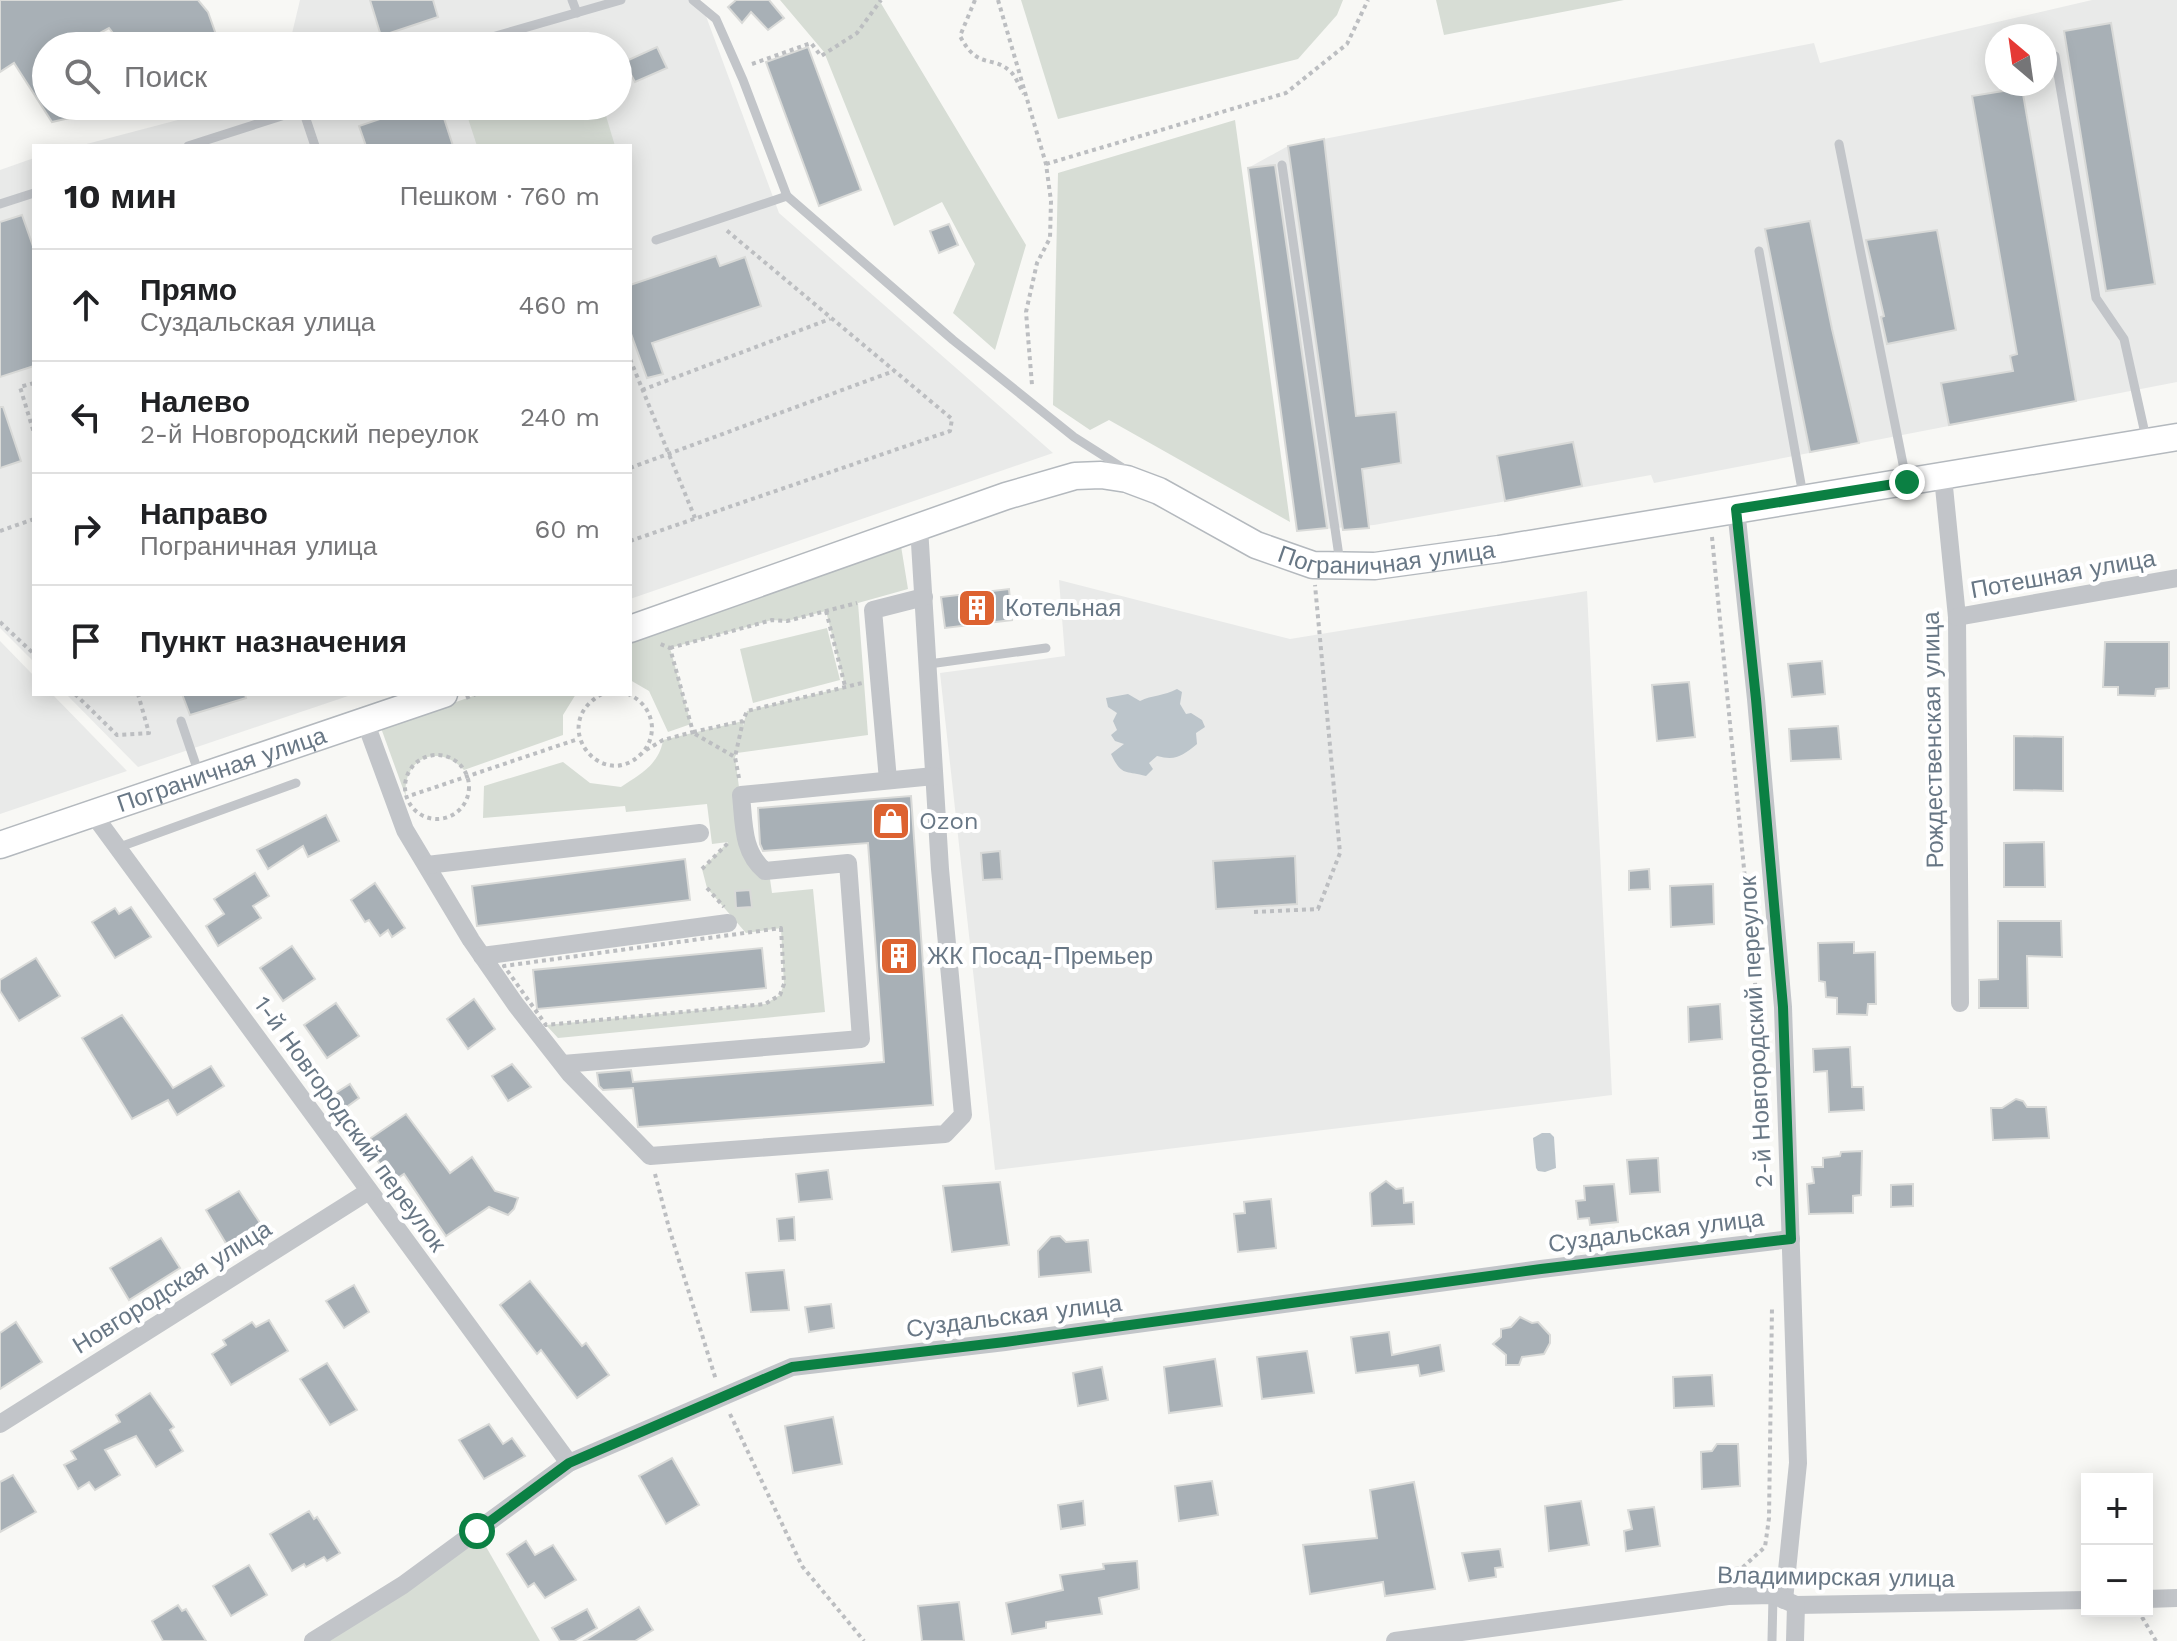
<!DOCTYPE html>
<html lang="ru">
<head>
<meta charset="utf-8">
<style>
	body { margin:0; font-family:"Work Sans",sans-serif; background:#f6f6f6; color:#202124 }
	.controls { position:absolute; right:24px; bottom:24px; display:grid; overflow:hidden; border-radius:0px; box-shadow:0 4px 20px #0003 }
	.controls button { width:72px; height:72px; display:grid; place-items:center; padding:0; border:0; border-bottom:2px solid #e0e0e0; background:#fff; color:#202124; font:40px sans-serif }
	.compass { position:absolute; left:1985px; top:24px; width:72px; height:72px; border-radius:50%; background:#fff; box-shadow:0 4px 20px #0003; rotate:331deg }
	.stop { position:absolute; width:24px; height:24px; margin:-18px; border:6px solid #0b8043; border-radius:50%; background:#fff }
	.stop.end { background:#0b8043; border-color:#fff; box-shadow:0 2px 8px #0008 }
	.list { margin:0; padding:0; list-style:none }
	h2 { display:flex; justify-content:space-between; align-items:center; height:104px; margin:0; padding:0 32px; font-size:34px }
	h2 small { font-size:26px; font-weight:400; color:#757577 }
	.list li { display:grid; grid-template-columns:52px 1fr auto; gap:24px; align-items:center; box-sizing:border-box; height:112px; padding:0 32px; border-top:2px solid #e0e0e0 }
	.list b { display:block; font-size:30px; white-space:nowrap }
	.list p { margin:0; font-size:26px; white-space:nowrap; color:#757577 }
	.list em { font-size:26px; font-style:normal; color:#757577 }
	.icon { flex:none; width:44px; height:44px; fill:none; stroke:currentColor; stroke-width:2; stroke-linecap:round; stroke-linejoin:round }
	.map { position:relative; flex:none; width:2177px; height:1641px; overflow:hidden }
	.search { position:absolute; background:#fff; box-shadow:0 4px 20px #0003; left:32px; top:32px; width:600px; height:88px; display:flex; align-items:center; gap:20px; box-sizing:border-box; padding:0 28px; border-radius:44px; color:#757577; font-size:30px }
	.panel { position:absolute; background:#fff; box-shadow:0 4px 20px #0003; left:32px; top:144px; width:600px; height:552px; border-radius:0px }
	.map>svg:first-child { display:block }
	.built { fill:#e9eae9; fill-rule:evenodd }
	.green { fill:#d7ddd5 }
	.water { fill:#bcc5cb }
	.building { fill:#a8b0b6; stroke:#d9dad8; stroke-width:2 }
	.lines { fill:none; stroke-linecap:round; stroke-linejoin:round }
	.secondary-casing { stroke:#b4b9be; stroke-width:29 }
	.path { stroke:#bcbec1; stroke-width:4; stroke-dasharray:4 4; stroke-linecap:butt }
	.lane { stroke:#c2c5c9; stroke-width:9 }
	.street { stroke:#c2c5c9; stroke-width:18 }
	.secondary { stroke:#fff; stroke-width:26 }
	.route { stroke:#0b8043; stroke-width:10 }
	.labels { text-anchor:middle; stroke-width:8; stroke-linejoin:round; paint-order:stroke }
	.street-label { font-size:24px; fill:#687785; stroke:#fff }
	.poi-label { font-size:24px; fill:#687785; stroke:#fff; text-anchor:start }
</style>
</head>
<body>
<div class="map">
<svg width="2177" height="1641" viewBox="0 0 2177 1641">
	<rect width="100%" height="100%" fill="#f8f8f5"/>
	<g class="built">
		<polygon points="300,0 700,0 779,213 1053,453 630,599 630,146 79,146 231,106 618,106 618,46 289,46"/>
		<path d="M2092 0H2177V382L1654 483 1651 475 1374 525 1297 531 1248 168 1288 146 1814 43 1820 63ZM1997 36H2045V84H1997Z"/>
		<polygon points="34,158 34,662 0,628 0,170"/>
		<polygon points="1059,580 1290,639 1587,591 1612,1095 995,1170 940,673 1065,656"/>
		<polygon points="0,641 34,676 34,694 52,694 127,771 0,814"/>
		<polygon points="66,694 354,694 138,767"/>
	</g>
	<g class="green">
		<polygon points="780,0 879,0 1026,245 995,350 953,313 975,264 942,202 894,226 824,52"/>
		<polygon points="1021,0 1343,0 1337,15 1298,59 1058,119"/>
		<polygon points="1436,0 1624,0 1444,35"/>
		<polygon points="464,106 603,106 615,146 477,146"/>
		<polygon points="1235,120 1290,522 1109,420 1090,430 1053,405 1058,173"/>
		<path d="M901 546 908 589 858 603 868 735 737 753 735 757 746 840 770 879 772 893 813 889 825 1012 558 1038 546 1025 765 1004 780 995 784 984 781 928 746 933 707 888 702 869 728 842 712 844 707 804 626 812 625 806 483 818 484 786 563 762 590 783 621 787C640 774 659 765 663 740L743 721V726L747 711 845 687 826 611 787 621 772 620 670 648 691 724 668 732 649 691 630 680V641Z"/>
		<polygon points="827,628 840,680 753,703 740,649"/>
		<path d="M479 694H576L563 715V735L464 770C438 742 401 759 406 797L381 728Z"/>
		<polygon points="477,1531 540,1641 313,1641"/>
	</g>
	<g class="water">
		<path d="M1177 689 1182 692 1180 704 1186 714 1191 713 1202 720 1205 727 1196 733 1197 744C1182 756 1176 761 1157 756L1149 763 1153 769 1146 776C1125 770 1122 777 1111 754L1124 744 1115 741 1111 735 1117 730 1113 721 1117 713 1108 707 1106 698 1128 694 1140 701C1152 695 1164 696 1177 689Z"/>
		<polygon points="1542,1133 1550,1133 1554,1137 1556,1168 1545,1172 1538,1171 1536,1168 1533,1138"/>
	</g>
	<g class="building">
		<polygon points="0,0 198,0 208,12 220,46 123,46 109,28 76,46 46,46 46,106 94,106 95,112 52,122 14,63 0,72"/>
		<polygon points="370,0 433,0 438,17 381,36"/>
		<polygon points="736,0 769,0 784,18 768,30 751,12 742,23 728,7"/>
		<polygon points="2111,23 2155,284 2106,291 2064,31"/>
		<polygon points="657,47 667,68 635,82 624,62"/>
		<polygon points="808,47 861,190 819,206 766,62"/>
		<polygon points="2022,88 2076,401 1949,425 1941,383 2013,371 2010,356 2017,354 1972,96"/>
		<polygon points="418,106 440,106 453,146 366,146 359,126"/>
		<polygon points="1324,139 1356,416 1396,412 1401,463 1362,469 1369,528 1343,530 1288,146"/>
		<polygon points="1275,165 1327,528 1297,531 1248,168"/>
		<polygon points="22,215 34,249 34,366 0,377 0,222"/>
		<polygon points="1810,221 1832,329 1859,443 1810,452 1765,229"/>
		<polygon points="949,224 958,245 939,253 930,231"/>
		<polygon points="1937,230 1956,330 1887,344 1881,317 1884,316 1866,240"/>
		<polygon points="716,256 720,266 745,257 761,306 652,343 663,374 647,378 630,331 630,285"/>
		<polygon points="0,407 3,407 21,461 0,468"/>
		<polygon points="1573,442 1582,486 1505,501 1497,456"/>
		<polygon points="1009,589 1012,620 945,628 941,597"/>
		<polygon points="2105,642 2169,642 2169,688 2156,689 2155,696 2118,695 2118,687 2103,687"/>
		<polygon points="1822,661 1825,694 1792,697 1788,664"/>
		<polygon points="1689,682 1695,737 1657,741 1652,685"/>
		<polygon points="182,694 245,694 246,698 190,715"/>
		<polygon points="1838,726 1841,759 1791,761 1789,729"/>
		<polygon points="2014,736 2063,737 2063,791 2014,790"/>
		<polygon points="911,796 933,1105 638,1127 633,1088 603,1090 599,1086 597,1073 631,1070 633,1082 884,1062 868,843 763,851 760,844 758,808"/>
		<polygon points="326,815 339,841 308,857 303,846 268,869 257,850"/>
		<polygon points="2044,842 2045,887 2004,887 2004,843"/>
		<polygon points="1000,851 1002,879 983,880 981,853"/>
		<polygon points="1295,856 1297,904 1216,909 1213,861"/>
		<polygon points="685,859 690,900 477,926 472,886"/>
		<polygon points="1649,869 1650,889 1629,890 1629,871"/>
		<polygon points="255,873 269,896 253,906 261,918 218,946 206,926 224,914 214,899"/>
		<polygon points="375,883 405,928 392,937 388,930 380,936 369,920 365,922 351,900"/>
		<polygon points="1713,884 1714,924 1671,927 1670,886"/>
		<polygon points="750,890 752,907 736,908 735,891"/>
		<polygon points="131,907 151,937 115,958 92,922 115,908 119,914"/>
		<polygon points="1998,921 2061,921 2062,957 2027,956 2028,1008 1979,1008 1979,980 1998,979"/>
		<polygon points="1854,942 1854,953 1875,952 1876,1004 1868,1004 1867,1015 1837,1014 1837,998 1826,997 1825,982 1819,981 1818,943"/>
		<polygon points="292,946 315,979 283,1001 260,968"/>
		<polygon points="762,948 766,988 537,1009 533,970"/>
		<polygon points="36,958 60,996 19,1021 0,991 0,980"/>
		<polygon points="474,999 495,1029 468,1049 447,1019"/>
		<polygon points="336,1003 359,1036 327,1058 304,1025"/>
		<polygon points="1720,1004 1722,1039 1689,1042 1688,1007"/>
		<polygon points="122,1015 173,1088 211,1066 224,1086 177,1115 168,1100 132,1119 82,1038"/>
		<polygon points="1850,1047 1852,1087 1863,1087 1864,1110 1829,1112 1827,1071 1814,1072 1813,1049"/>
		<polygon points="512,1064 531,1087 508,1101 492,1076"/>
		<polygon points="350,1084 359,1098 341,1111 331,1096"/>
		<polygon points="2016,1099 2023,1101 2027,1107 2046,1107 2049,1138 1993,1140 1991,1108 2002,1108"/>
		<polygon points="406,1114 450,1173 472,1157 495,1191 518,1198 514,1209 508,1215 489,1207 446,1236 404,1174 392,1182 365,1142"/>
		<polygon points="1862,1151 1861,1195 1853,1196 1853,1213 1809,1214 1807,1184 1814,1183 1812,1167 1823,1167 1823,1158 1840,1156 1841,1152"/>
		<polygon points="1658,1158 1660,1192 1630,1194 1627,1160"/>
		<polygon points="828,1170 832,1199 799,1202 796,1174"/>
		<polygon points="1386,1181 1396,1189 1403,1188 1404,1203 1413,1202 1414,1224 1372,1226 1370,1193"/>
		<polygon points="1000,1182 1009,1245 952,1252 943,1186"/>
		<polygon points="1614,1184 1618,1222 1590,1225 1589,1218 1578,1219 1576,1201 1585,1200 1584,1186"/>
		<polygon points="1913,1184 1913,1206 1891,1207 1891,1185"/>
		<polygon points="239,1191 264,1229 230,1250 206,1210"/>
		<polygon points="1271,1199 1276,1248 1238,1252 1234,1214 1245,1213 1244,1202"/>
		<polygon points="794,1217 795,1240 779,1241 777,1219"/>
		<polygon points="1060,1236 1066,1242 1088,1240 1091,1272 1039,1277 1038,1251 1051,1237"/>
		<polygon points="161,1238 180,1268 129,1300 110,1268"/>
		<polygon points="784,1270 789,1310 751,1312 746,1273"/>
		<polygon points="530,1281 582,1346 586,1343 609,1375 577,1398 541,1350 537,1354 500,1305"/>
		<polygon points="354,1285 369,1312 344,1328 326,1301"/>
		<polygon points="831,1304 834,1328 809,1332 805,1307"/>
		<polygon points="1520,1317 1532,1323 1538,1322 1550,1335 1550,1343 1544,1354 1522,1357 1519,1365 1506,1365 1506,1355 1493,1344 1501,1337 1501,1329 1511,1327"/>
		<polygon points="269,1320 288,1351 231,1385 212,1354 226,1345 223,1340 252,1322 256,1327"/>
		<polygon points="16,1322 42,1362 0,1389 0,1333"/>
		<polygon points="1389,1332 1392,1355 1440,1345 1444,1371 1420,1376 1418,1365 1356,1373 1351,1337"/>
		<polygon points="1307,1351 1314,1393 1262,1399 1257,1357"/>
		<polygon points="1215,1359 1222,1406 1169,1413 1164,1367"/>
		<polygon points="327,1363 357,1410 330,1425 300,1379"/>
		<polygon points="1102,1367 1108,1400 1078,1406 1073,1373"/>
		<polygon points="1712,1375 1714,1406 1674,1408 1673,1377"/>
		<polygon points="150,1393 174,1427 170,1430 183,1451 156,1467 136,1436 105,1450 120,1475 95,1490 89,1482 78,1489 64,1465 76,1459 71,1451 120,1422 116,1415"/>
		<polygon points="833,1417 842,1464 793,1473 785,1426"/>
		<polygon points="489,1424 503,1444 512,1438 525,1456 484,1479 459,1440"/>
		<polygon points="1717,1444 1738,1444 1740,1486 1702,1489 1701,1452 1712,1451"/>
		<polygon points="672,1458 699,1505 666,1524 639,1476"/>
		<polygon points="13,1475 36,1512 0,1532 0,1482"/>
		<polygon points="1212,1481 1218,1515 1179,1521 1175,1486"/>
		<polygon points="1414,1482 1435,1589 1385,1596 1383,1582 1310,1594 1303,1545 1377,1538 1370,1490"/>
		<polygon points="1083,1501 1085,1525 1061,1529 1058,1505"/>
		<polygon points="1581,1501 1589,1545 1549,1551 1545,1506"/>
		<polygon points="1654,1507 1660,1546 1626,1551 1624,1531 1632,1529 1628,1510"/>
		<polygon points="309,1511 314,1519 317,1517 340,1553 327,1561 324,1557 306,1567 304,1564 292,1571 270,1534"/>
		<polygon points="526,1541 535,1555 553,1545 576,1580 545,1598 534,1583 528,1587 507,1554"/>
		<polygon points="1500,1549 1503,1567 1495,1568 1496,1577 1469,1581 1462,1553"/>
		<polygon points="1137,1561 1139,1589 1099,1598 1102,1614 1046,1622 1046,1628 1012,1634 1006,1603 1063,1590 1060,1575 1104,1569 1103,1564"/>
		<polygon points="249,1565 267,1595 231,1616 213,1586"/>
		<polygon points="959,1602 964,1641 922,1641 918,1606"/>
		<polygon points="178,1605 182,1611 186,1609 206,1641 163,1641 152,1621"/>
		<polygon points="639,1607 653,1630 635,1641 584,1641"/>
		<polygon points="587,1609 597,1628 574,1641 560,1641 552,1628"/>
	</g>
	<g class="lines">
		<defs>
			<g id="secondary">
				<path id="s1" d="M630 629 1006 496 1075 476 1101 475 1127 479 1159 491 1256 545 1313 565 1375 566 1499 549 2177 437"/>
				<path id="s2" d="M0 845 444 694"/>
			</g>
		</defs>
		<use href="#secondary" class="secondary-casing"/>
		<g class="path">
			<path d="M975 0 960 36C978 71 992 54 1011 72 1016 77 1020 88 1024 94"/>
			<polyline points="998,0 1046,164 1051,201 1050,238 1037,263 1026,312 1032,385"/>
			<polyline points="752,64 811,43 821,56 857,33 881,0"/>
			<polyline points="1046,164 1286,93 1347,44 1368,0"/>
			<polyline points="630,359 695,518"/>
			<polyline points="34,383 20,387 34,433"/>
			<polyline points="642,390 830,319"/>
			<polyline points="630,468 894,371"/>
			<polyline points="0,531 34,519"/>
			<polyline points="1712,537 1759,1024 1767,1142"/>
			<polyline points="630,541 950,431 952,419 725,229"/>
			<polyline points="826,611 845,686"/>
			<polyline points="0,622 34,654"/>
			<polyline points="670,648 772,620 787,621 857,603"/>
			<polyline points="75,694 117,735 149,733 138,694"/>
			<path d="M602 694C547 724 601 792 640 755 648 748 652 738 652 727 651 712 642 700 628 694"/>
			<polyline points="466,698 476,694"/>
			<polyline points="693,732 743,721 747,711 862,683"/>
			<polyline points="695,734 735,757"/>
			<polyline points="646,750 663,740 693,732 670,648 658,643"/>
			<circle cx="437" cy="787" r="32"/>
			<polyline points="739,778 735,757 743,721"/>
			<polyline points="412,795 578,739"/>
			<polyline points="702,869 729,842"/>
			<polyline points="707,888 724,907"/>
			<polyline points="1254,912 1318,909 1340,853 1315,585"/>
			<polygon points="781,928 784,984 780,995 765,1004 546,1025 504,966"/>
			<polyline points="655,1174 669,1228 716,1380"/>
			<polyline points="730,1414 802,1566 864,1641"/>
			<polyline points="1727,1570 1742,1568 1765,1547 1769,1518 1772,1307"/>
			<polyline points="2142,1617 2156,1641"/>
		</g>
		<g class="lane">
			<polyline points="572,0 577,13"/>
			<polyline points="693,0 716,19 743,80 787,196 953,340 1074,437 1126,470"/>
			<polyline points="461,46 621,0"/>
			<polyline points="2055,56 2096,298 2124,339 2146,438"/>
			<polyline points="303,110 315,146"/>
			<polyline points="1839,144 1906,479"/>
			<polyline points="188,146 313,106"/>
			<polyline points="1282,165 1340,563"/>
			<polyline points="0,204 34,193"/>
			<polyline points="656,240 787,196"/>
			<polyline points="1759,251 1803,495"/>
			<polyline points="929,664 1046,648"/>
			<polyline points="181,721 199,774"/>
			<polyline points="117,848 296,783"/>
			<polyline points="1772,1640 1773,1596"/>
		</g>
		<g class="street">
			<polyline points="1943,477 1957,617 1960,1003"/>
			<polyline points="1736,509 1756,699 1783,1007 1798,1463 1784,1600"/>
			<polyline points="1957,617 2177,578"/>
			<polyline points="365,721 405,830 471,940 516,1005 570,1074 650,1156 945,1134 963,1115 940,869 919,527"/>
			<polyline points="888,780 873,610 924,597"/>
			<polyline points="93,814 569,1463"/>
			<polyline points="427,865 700,833"/>
			<polyline points="482,956 728,923"/>
			<path d="M563 1064 861 1039 848 863 765 871C742 852 744 823 741 795L934 776"/>
			<polyline points="0,1424 369,1191"/>
			<polyline points="2147,1599 2177,1598"/>
			<polyline points="313,1641 403,1585 569,1463 792,1367 1005,1342 1541,1269 1791,1239"/>
			<polyline points="1395,1641 1728,1596 1773,1595 1796,1605 2087,1600"/>
			<polyline points="1795,1641 1796,1605"/>
		</g>
		<use href="#secondary" class="secondary"/>
	</g>
	<g class="lines">
		<polyline class="route" points="477,1531 569,1463 792,1367 1005,1342 1541,1269 1791,1239 1783,1007 1756,699 1736,509 1907,482"/>
	</g>
	<defs>
		<symbol id="building-square" viewBox="-11 -11 22 22"><rect x="-9" y="-9" width="18" height="18" rx="4" fill="#dd6230" stroke="#fff"/><path d="M-4-6H4V6H1V3H-1V6H-4ZM-2.5-4.3h1.7v1.8h-1.7ZM.8-4.3h1.7v1.8H.8ZM-2.5-1h1.7V.8h-1.7ZM.8-1h1.7V.8H.8Z" fill="#fff"/></symbol>
		<symbol id="shop-square" viewBox="-11 -11 22 22"><rect x="-9" y="-9" width="18" height="18" rx="4" fill="#dd6230" stroke="#fff"/><path d="M-5-2.5h2.3a2.7 3.5 0 0 1 5.4 0H5L5.5 6h-11ZM-1.5-2.5h3a1.5 2.3 0 0 0-3 0Z" fill="#fff"/></symbol>
	</defs>
	<g fill-rule="evenodd">
		<use href="#building-square" x="955" y="586" width="44" height="44"/>
		<use href="#shop-square" x="869" y="799" width="44" height="44"/>
		<use href="#building-square" x="877" y="934" width="44" height="44"/>
	</g>
	<g class="labels">
		<g class="street-label">
			<text dy="8" stroke="none"><textPath href="#s1" startOffset="802">Пограничная улица</textPath></text>
			<text transform="translate(2063 574) rotate(-10)" y="8">Потешная улица</text>
			<text transform="translate(1933 740) rotate(-91)" y="8">Рождественская улица</text>
			<text dy="8" stroke="none"><textPath href="#s2" startOffset="234">Пограничная улица</textPath></text>
			<text transform="translate(1756 1032) rotate(-93)" y="8">2-й Новгородский переулок</text>
			<text transform="translate(350 1124) rotate(54)" y="8">1-й Новгородский переулок</text>
			<text transform="translate(1656 1231) rotate(-7)" y="8">Суздальская улица</text>
			<text transform="translate(172 1287) rotate(-32)" y="8">Новгородская улица</text>
			<text transform="translate(1014 1316) rotate(-7)" y="8">Суздальская улица</text>
			<text transform="translate(1836 1577) rotate(1)" y="8">Владимирская улица</text>
		</g>
		<g class="poi-label">
			<text x="1005" y="616">Котельная</text>
			<text x="919" y="829">Ozon</text>
			<text x="927" y="964">ЖК Посад-Премьер</text>
		</g>
	</g>
</svg>
<div class="controls">
<button>+</button>
<button>−</button>
</div>
<svg class="compass" viewBox="-18 -18 36 36"><path d="M0-13l5 13h-10z" fill="#e53935"/><path d="M0 13l5-13h-10z" fill="#757577"/></svg>
<div class="stop" style="left:477px;top:1531px"></div>
<div class="stop end" style="left:1907px;top:482px"></div>
<div class="search"><svg class="icon" aria-label="search" viewBox="0 0 24 24"><circle cx="10" cy="10" r="6"/><path d="M15 15l6 6"/></svg>Поиск</div>
<section class="panel">
<h2>10 мин<small>Пешком · 760 m</small></h2>
<ul class="list">
<li><svg class="icon" aria-label="ahead" viewBox="0 0 24 24"><path d="M12 20V5M6 11l6-6 6 6"/></svg><div><b>Прямо</b><p>Суздальская улица</p></div><em>460 m</em></li>
<li><svg class="icon" aria-label="left" viewBox="0 0 24 24"><path d="M17 20v-9H6M10 6l-5 5 5 5"/></svg><div><b>Налево</b><p>2-й Новгородский переулок</p></div><em>240 m</em></li>
<li><svg class="icon" aria-label="right" viewBox="0 0 24 24"><path d="M7 20v-9h11M14 6l5 5-5 5"/></svg><div><b>Направо</b><p>Пограничная улица</p></div><em>60 m</em></li>
<li><svg class="icon" aria-label="arrive" viewBox="0 0 24 24"><path d="M6 21V4h12l-3 4 3 4H6"/></svg><div><b>Пункт назначения</b></div></li>
</ul>
</section>
</div>
</body>
</html>
